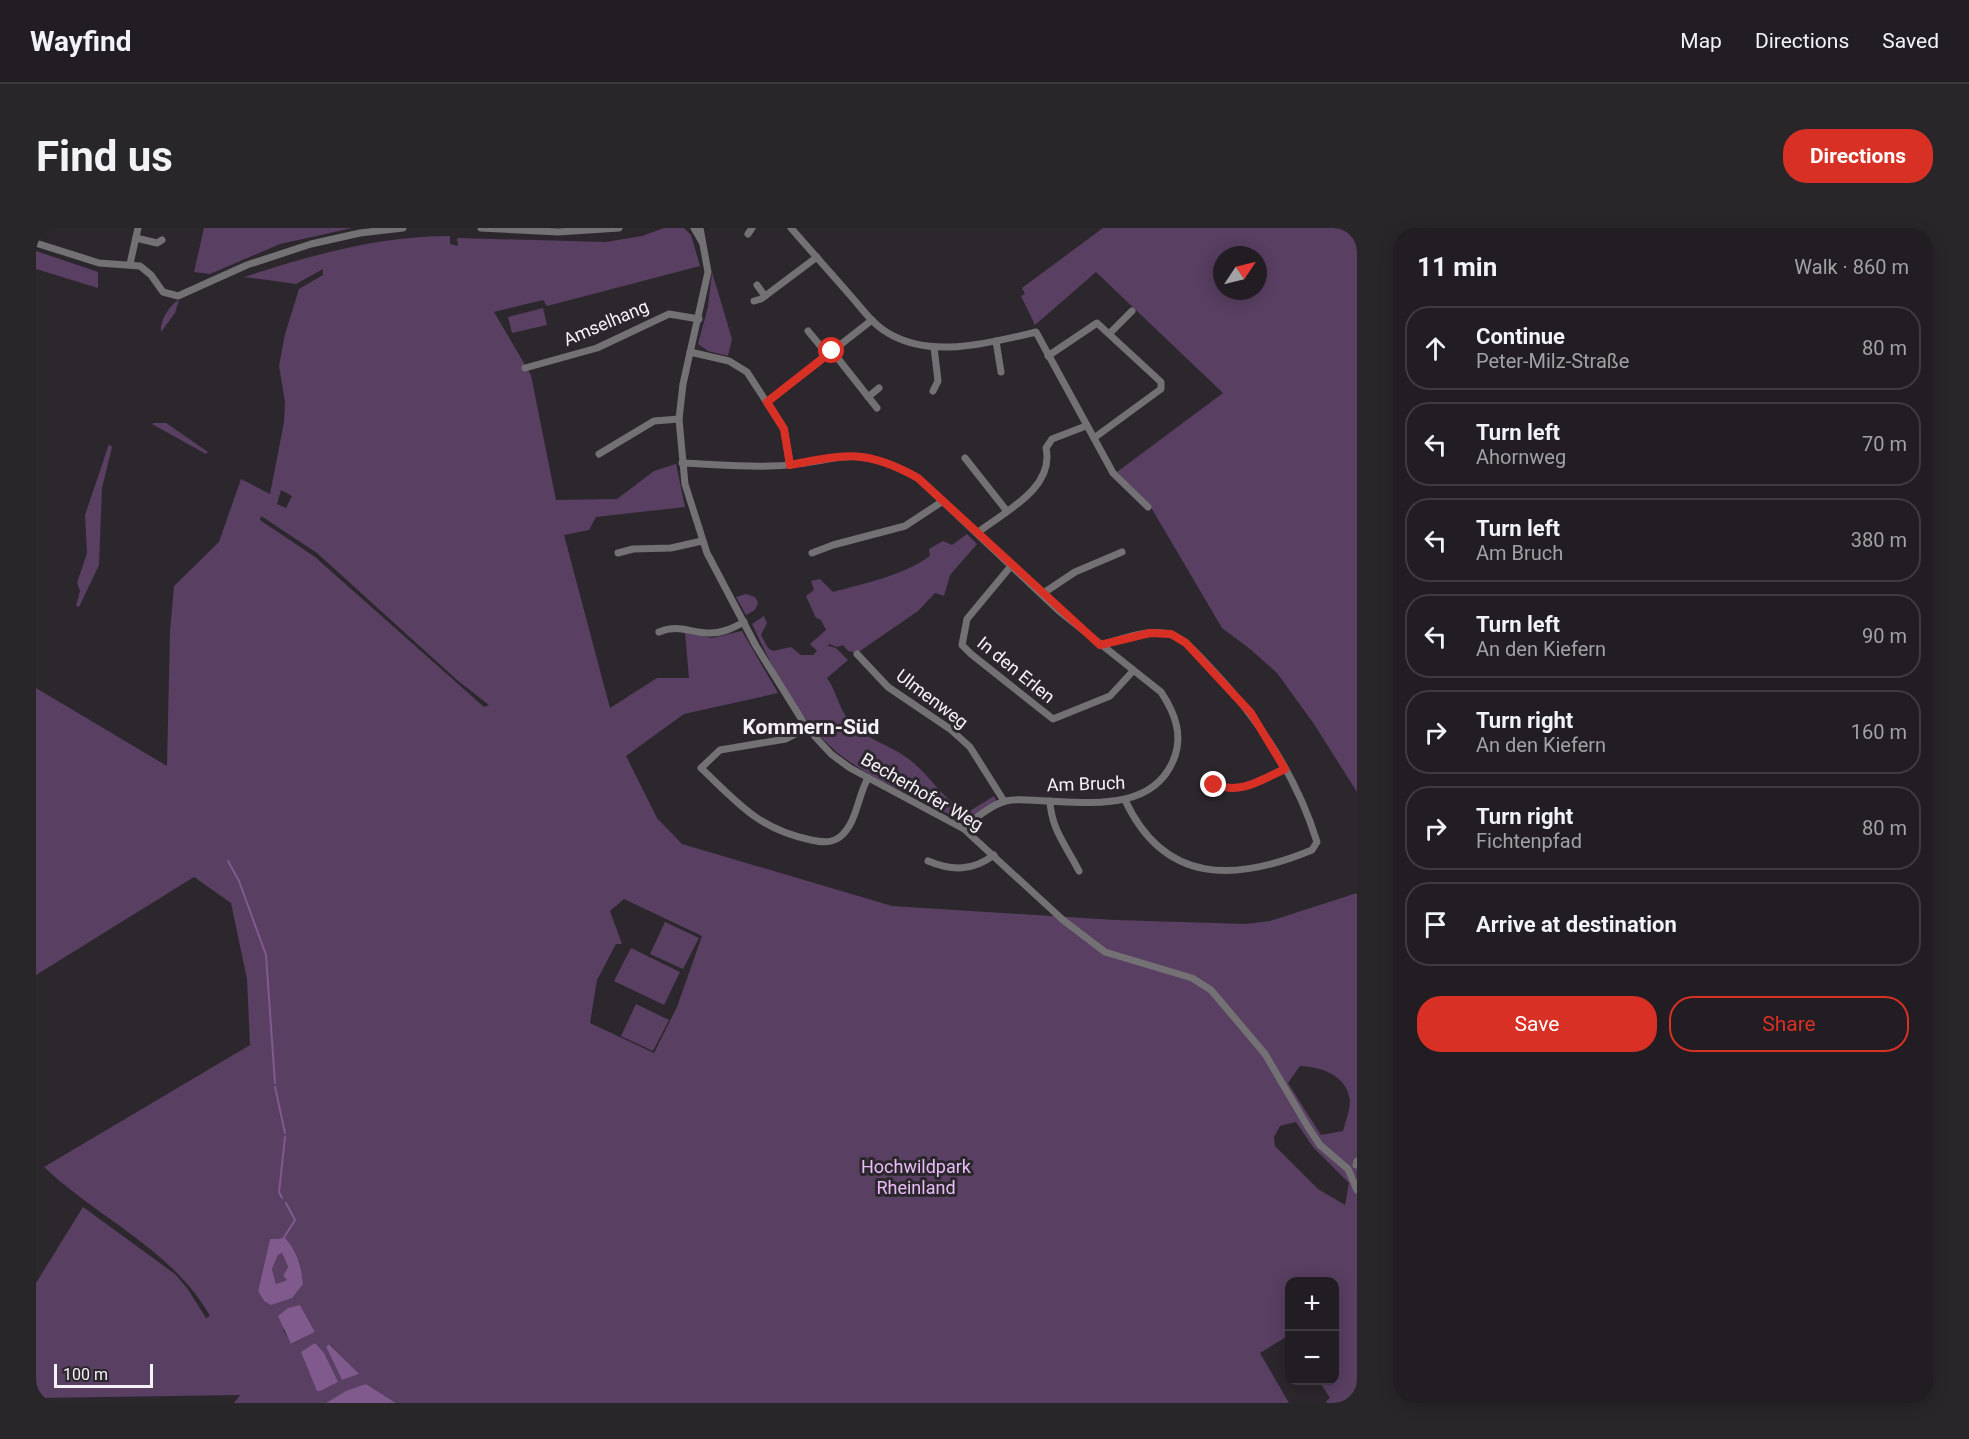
<!DOCTYPE html>
<html lang="en">
<head>
<meta charset="utf-8">
<style>
	body { margin:0; font-family:Roboto,sans-serif; background:#29262a; color:#f1f3f6 }
	.controls { position:absolute; right:18px; bottom:18px; display:grid; overflow:hidden; border-radius:12px; box-shadow:0 3px 15px #0003 }
	.controls button { width:54px; height:54px; display:grid; place-items:center; padding:0; border:0; border-bottom:2px solid #3e3b40; background:#211d22; color:#f1f3f6; font:30px sans-serif }
	.compass { position:absolute; left:1177px; top:18px; width:54px; height:54px; border-radius:50%; background:#211d22; box-shadow:0 3px 15px #0003; rotate:55deg }
	.scale { position:absolute; left:18px; bottom:15px; width:99px; box-sizing:border-box; padding-left:6px; border:3px solid #f5f2f7; border-top:0; font-size:16px; line-height:21px; white-space:nowrap; color:#f5f2f7; -webkit-text-stroke:4px #2c272d; paint-order:stroke }
	.stop { position:absolute; width:18px; height:18px; margin:-14px; border:4px solid #d93025; border-radius:50%; background:#fff }
	.stop.end { background:#d93025; border-color:#fff; box-shadow:0 2px 6px #0008 }
	.list { margin:0; padding:0; list-style:none }
	h2 { display:flex; justify-content:space-between; align-items:center; height:78px; margin:0; padding:0 24px; font-size:26px }
	h2 small { font-size:20px; font-weight:400; color:#a2a2a5 }
	.list li { display:grid; grid-template-columns:39px 1fr auto; gap:18px; align-items:center; box-sizing:border-box; height:84px; margin:0 12px 12px; padding:0 12px; border:2px solid #3e3b40; border-radius:24px }
	.list b { display:block; font-size:22px; white-space:nowrap }
	.list p { margin:0; font-size:20px; white-space:nowrap; color:#a2a2a5 }
	.list em { font-size:20px; font-style:normal; color:#a2a2a5 }
	.actions { display:flex; gap:12px; padding:18px 24px }
	.actions a { flex:1; padding:14px 0; border:2px solid #d93025; border-radius:24px; text-align:center; font-size:21px; color:#d93025 }
	.actions .main { background:#d93025; color:#fff }
	.icon { flex:none; width:33px; height:33px; fill:none; stroke:currentColor; stroke-width:2; stroke-linecap:round; stroke-linejoin:round }
	.map { position:relative; flex:none; width:1321px; height:1175px; overflow:hidden; border-radius:24px }
	header { display:flex; align-items:center; gap:36px; box-sizing:border-box; height:84px; padding:0 30px; background:#211d22; border-bottom:2px solid #3e3b40 }
	header strong { font-size:28px }
	nav { display:flex; gap:33px; margin-inline-start:auto; font-size:21px }
	.intro { display:flex; align-items:center; justify-content:space-between; box-sizing:border-box; height:144px; padding:0 36px }
	h1 { margin:0; font-size:42px }
	.button { padding:15px 27px; border-radius:24px; background:#d93025; color:#fff; font-size:21px; font-weight:700 }
	main { display:flex; gap:36px; padding:0 36px }
	aside { flex:1; background:#211d22; border-radius:24px; box-shadow:0 3px 15px #0003 }
	.map>svg:first-child { display:block }
	.green { fill:#593f62; fill-rule:evenodd }
	.water { fill:#805a8d; fill-rule:evenodd }
	.lines { fill:none; stroke-linecap:round; stroke-linejoin:round }
	.stream { stroke:#805a8d; stroke-width:2 }
	.street { stroke:#737174; stroke-width:7 }
	.route { stroke:#d93025; stroke-width:8 }
	.labels { text-anchor:middle; stroke-width:6; stroke-linejoin:round; paint-order:stroke }
	.street-label { font-size:18px; fill:#f5f2f7; stroke:#2c272d }
	.park-label { font-size:18px; fill:#eabdf9; stroke:#2c272d }
	.quarter-label { font-size:21px; font-weight:bold; fill:#f5f2f7; stroke:#2c272d }
</style>
</head>
<body>
<header>
<strong>Wayfind</strong>
<nav><a>Map</a><a>Directions</a><a>Saved</a></nav>
</header>
<div class="intro"><h1>Find us</h1><a class="button">Directions</a></div>
<main>
<div class="map">
<svg width="1321" height="1175" viewBox="0 0 1321 1175">
	<rect width="100%" height="100%" fill="#2c272d"/>
	<g class="green">
		<polygon points="168,0 316,0 244,16 174,46 158,44"/>
		<path d="M628 0H648L655 7 664 38 511 78 507 72 458 84 495 147 520 272 581 271 618 243 640 236 649 279 560 289 553 302 528 307 574 480 621 450H653L649 405 676 410 706 403 742 465 648 486 590 528 621 590 646 616 856 678 1080 692 1210 696 1234 693 1321 665V1175H1291L1290 1173 1294 1170 1283 1153 1298 1152V1054H1254L1253 1107 1224 1125 1253 1175H360L330 1156 290 1175H198L204 1167 0 1170V1055L47 979 139 1046 151 1060 170 1090 174 1088C137 1022 62 990 8 939L214 817 211 751 195 675 158 649 0 747V460L131 538 134 403 138 358 183 314 205 251 234 266 248 194 249 174 243 138 249 106 263 61 287 47V41L260 56 208 49C276 27 342 8 414 8V16L422 18 421 10 570 14 606 8ZM245 262 256 268 250 280 241 276ZM225 288 281 325 421 452 453 477 448 479 279 329 224 292ZM588 671 666 708 641 779 618 825 554 795 561 752 580 716H586L574 683ZM1264 838C1287 839 1312 848 1314 874 1314 883 1309 894 1307 903L1285 907 1252 855ZM1260 894 1277 919 1313 955 1309 977 1282 961 1239 918 1238 909 1244 898ZM244 1010C261 1018 266 1038 267 1056L228 1073 222 1063 234 1011ZM264 1077 279 1104 256 1116 247 1102ZM294 1116 322 1146 306 1152 290 1119Z"/>
		<path d="M1067 0H1321V564L1278 496 1241 445 1214 421 1186 400 1113 276 1081 244 1187 165 1060 44 999 97 985 68 989 66 986 60ZM1186 27H1222V63H1186Z"/>
		<polygon points="0,23 62,44 62,60 0,41"/>
		<polygon points="676,44 696,111 692,128 672,123 662,116 672,79"/>
		<path d="M143 72 139 85 125 104C123 94 134 76 143 72Z"/>
		<polygon points="507,80 511,97 476,105 472,89"/>
		<polygon points="118,195 130,195 172,224 170,226 116,196"/>
		<polygon points="73,216 76,219 66,260 63,337 43,379 40,378 44,363 41,355 51,325 49,287"/>
		<path d="M931 306 941 316 914 347 908 368 899 365 882 383 821 425 812 423 807 417 801 419 793 416 792 418 800 420 812 432 791 450C799 461 802 475 809 487 824 511 853 515 874 532 896 549 905 571 932 584L958 568 961 574 928 595C892 573 847 557 814 534 768 503 739 445 716 396L728 388 731 395 725 407 732 420 737 423 755 419 765 427H777L781 423 774 416 790 402 785 392 780 390 770 368 778 362 775 353 784 351 797 364C829 355 866 348 894 328L893 321 907 313 916 317Z"/>
		<polygon points="710,366 719,369 722,375 719,382 710,387 700,369"/>
		<polygon points="629,694 663,710 647,741 614,726"/>
		<polygon points="595,720 644,744 628,777 578,753"/>
		<polygon points="600,776 633,792 617,823 585,808"/>
		<polygon points="246,1025 252,1039 247,1048 251,1052 240,1056 236,1041 242,1027"/>
	</g>
	<g class="water">
		<path d="M249 1010C261 1023 266 1039 267 1056L256 1070 235 1077 228 1073 222 1063 234 1011ZM246 1025 252 1039 247 1048 251 1052 240 1056 236 1041 242 1027Z"/>
		<polygon points="264,1077 279,1104 255,1116 242,1088 252,1080"/>
		<polygon points="279,1115 288,1125 302,1154 284,1163 281,1163 265,1124"/>
		<polygon points="293,1116 323,1146 306,1152 290,1119"/>
		<polygon points="330,1156 360,1175 290,1175 310,1163"/>
	</g>
	<g class="lines">
		<g class="stream">
			<polyline points="192,633 203,653 230,727 239,855"/>
			<polyline points="239,859 249,905"/>
			<polyline points="246,970 243,964 249,909"/>
			<polyline points="247,1011 259,992 250,975"/>
		</g>
		<g class="street">
			<polyline points="445,0 522,4 583,0"/>
			<polyline points="658,0 666,14"/>
			<polyline points="664,0 672,44 647,156 643,191 649,256 671,325 720,418 771,500 795,526 814,540 928,601 1027,692 1069,724 1156,750 1175,762 1229,826 1272,899 1284,917 1312,941 1321,962"/>
			<path d="M755 0C774 22 794 44 813 66 825 79 836 96 852 105 895 131 954 115 1000 104L1077 245 1112 279"/>
			<polyline points="712,6 716,0"/>
			<polyline points="100,10 121,15 126,12"/>
			<polyline points="0,15 63,35 104,38 115,47 127,64 142,68 211,37 275,16 324,5 367,0"/>
			<polyline points="94,36 102,0"/>
			<polyline points="721,57 729,68"/>
			<polyline points="718,73 725,71 781,29"/>
			<polyline points="772,103 792,127"/>
			<polyline points="1074,105 1096,83"/>
			<polyline points="960,113 965,144"/>
			<polyline points="796,123 841,180"/>
			<polyline points="654,124 693,133 711,144 748,201 754,237"/>
			<polyline points="1012,128 1061,95 1125,154 1125,161 1058,210"/>
			<polyline points="489,140 561,120 633,86 663,91"/>
			<polyline points="897,163 902,153 898,119"/>
			<polyline points="832,169 843,160"/>
			<polyline points="731,174 836,92"/>
			<polyline points="563,226 618,193 643,191"/>
			<polyline points="929,230 970,282"/>
			<path d="M646 235C675 236 705 239 734 238 802 237 813 211 882 250L1023 383 1125 464C1139 485 1148 508 1137 533 1116 582 1056 575 1011 573 998 573 983 570 970 573 957 576 937 591 928 601"/>
			<path d="M941 305C968 284 1019 260 1010 220L1016 211 1050 198"/>
			<polyline points="582,325 597,321 635,320 666,313"/>
			<polyline points="776,325 797,317 869,298 907,273"/>
			<polyline points="975,338 931,391 926,417 935,426 1017,491 1074,468 1097,443"/>
			<polyline points="1006,366 1039,344 1086,324"/>
			<path d="M623 404C641 396 653 404 671 405 685 406 697 400 708 394"/>
			<path d="M1064 417C1085 412 1113 399 1136 407 1150 412 1160 425 1171 436 1220 487 1260 546 1281 614L1276 622C1201 653 1129 658 1089 572"/>
			<polyline points="821,426 852,459 914,501 934,519 968,573"/>
			<path d="M771 500 750 511 684 522 665 540C702 575 722 601 775 612 785 614 796 616 805 608 821 594 822 567 832 550"/>
			<path d="M1178 557C1206 566 1223 553 1249 541"/>
			<path d="M1014 573C1015 601 1031 619 1043 643"/>
			<path d="M892 633C916 643 937 643 958 627"/>
			<polyline points="1320,937 1321,933"/>
		</g>
	</g>
	<g class="lines">
		<path class="route" d="M796 123 731 174 748 201 754 237C810 226 830 221 882 250L1064 417 1114 405 1135 406 1150 415 1215 485 1249 541C1223 553 1206 566 1178 557"/>
	</g>
	<g class="labels">
		<g class="street-label">
			<text transform="translate(570 95) rotate(-23)" y="6">Amselhang</text>
			<text transform="translate(980 442) rotate(39)" y="6">In den Erlen</text>
			<text transform="translate(896 471) rotate(37)" y="6">Ulmenweg</text>
			<text transform="translate(1050 556) rotate(-2)" y="6">Am Bruch</text>
			<text transform="translate(886 564) rotate(30)" y="6">Becherhofer Weg</text>
		</g>
		<g class="park-label">
			<text x="880" y="945">Hochwildpark<tspan x="880" dy="21">Rheinland</tspan></text>
		</g>
		<g class="quarter-label">
			<text x="775" y="506">Kommern-Süd</text>
		</g>
	</g>
</svg>
<div class="controls">
<button>+</button>
<button>−</button>
</div>
<svg class="compass" viewBox="-18 -18 36 36"><path d="M0-13l5 13h-10z" fill="#e53935"/><path d="M0 13l5-13h-10z" fill="#a2a2a5"/></svg>
<div class="scale">100 m</div>
<div class="stop" style="left:796px;top:123px"></div>
<div class="stop end" style="left:1178px;top:557px"></div>
</div>
<aside>
<h2>11 min<small>Walk · 860 m</small></h2>
<ul class="list">
<li><svg class="icon" aria-label="ahead" viewBox="0 0 24 24"><path d="M12 20V5M6 11l6-6 6 6"/></svg><div><b>Continue</b><p>Peter-Milz-Straße</p></div><em>80 m</em></li>
<li><svg class="icon" aria-label="left" viewBox="0 0 24 24"><path d="M17 20v-9H6M10 6l-5 5 5 5"/></svg><div><b>Turn left</b><p>Ahornweg</p></div><em>70 m</em></li>
<li><svg class="icon" aria-label="left" viewBox="0 0 24 24"><path d="M17 20v-9H6M10 6l-5 5 5 5"/></svg><div><b>Turn left</b><p>Am Bruch</p></div><em>380 m</em></li>
<li><svg class="icon" aria-label="left" viewBox="0 0 24 24"><path d="M17 20v-9H6M10 6l-5 5 5 5"/></svg><div><b>Turn left</b><p>An den Kiefern</p></div><em>90 m</em></li>
<li><svg class="icon" aria-label="right" viewBox="0 0 24 24"><path d="M7 20v-9h11M14 6l5 5-5 5"/></svg><div><b>Turn right</b><p>An den Kiefern</p></div><em>160 m</em></li>
<li><svg class="icon" aria-label="right" viewBox="0 0 24 24"><path d="M7 20v-9h11M14 6l5 5-5 5"/></svg><div><b>Turn right</b><p>Fichtenpfad</p></div><em>80 m</em></li>
<li><svg class="icon" aria-label="arrive" viewBox="0 0 24 24"><path d="M6 21V4h12l-3 4 3 4H6"/></svg><div><b>Arrive at destination</b></div></li>
</ul>
<div class="actions"><a class="main">Save</a><a>Share</a></div>
</aside>
</main>
</body>
</html>
